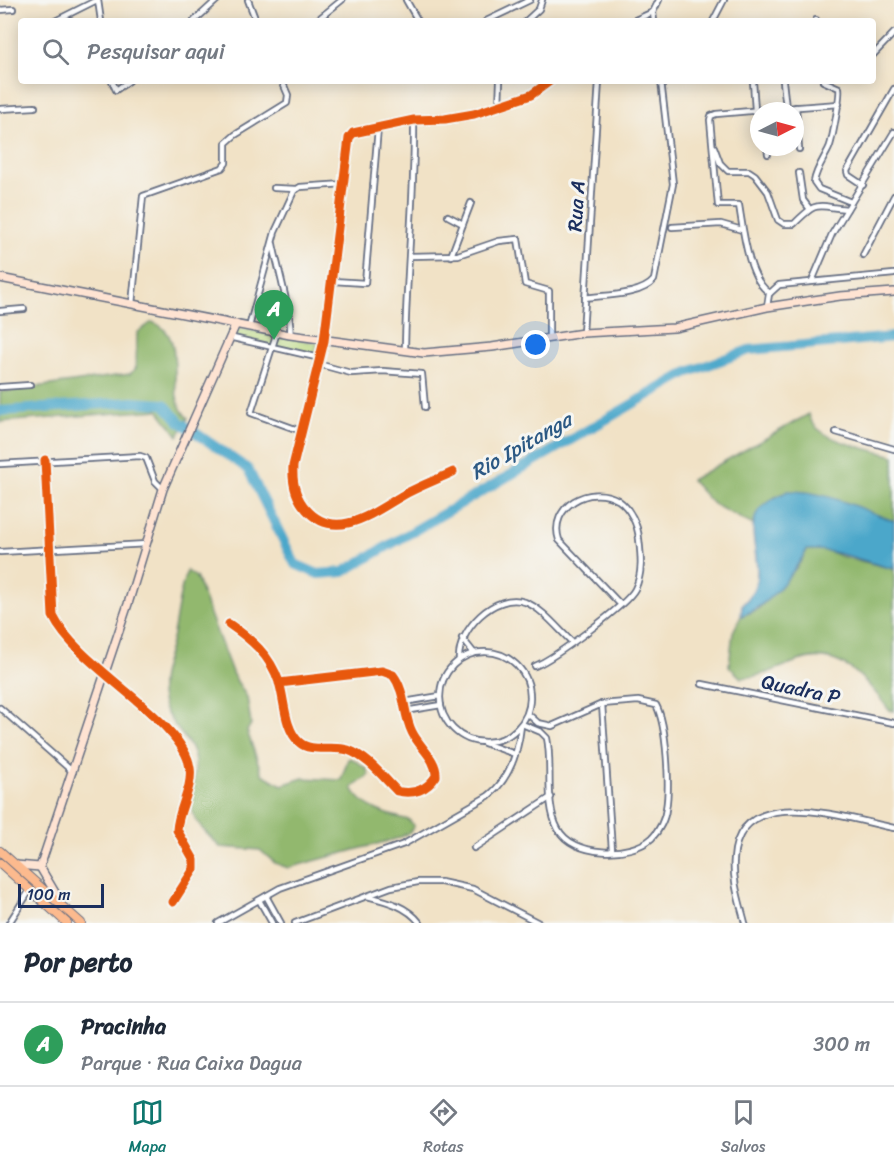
<!DOCTYPE html>
<html lang="pt">
<head>
<meta charset="utf-8">
<style>
	body { margin:0; font-family:Sriracha,sans-serif; background:#f2f2f3; color:#1f2937 }
	.compass { position:absolute; left:750px; top:102px; width:54px; height:54px; border-radius:50%; background:#fff; box-shadow:0 3px 15px #0003; rotate:84deg }
	.scale { position:absolute; left:18px; bottom:15px; width:86px; box-sizing:border-box; padding-left:6px; border:3px solid #1b2f5e; border-top:0; font-size:16px; line-height:21px; white-space:nowrap; color:#1b2f5e; -webkit-text-stroke:4px #f6f6f2; paint-order:stroke }
	.you { position:absolute; left:536px; top:345px; width:21px; height:21px; margin:-15px; border:4px solid #fff; border-radius:50%; background:#1a73e8; box-shadow:0 0 0 9px #1a73e833 }
	.badge { display:grid; place-items:center; width:39px; height:39px; border-radius:50%; background:#0f766e; color:#fff; font-size:20px; font-weight:700 }
	.pin { position:absolute; translate:-50% -50px; filter:drop-shadow(0 2px 3px #0008) }
	.pin::after { content:''; position:absolute; top:32px; width:21px; height:18px; background:inherit; clip-path:polygon(0 0,100% 0,50% 100%) }
	.list { margin:0; padding:0; list-style:none }
	h2 { display:flex; justify-content:space-between; align-items:center; height:78px; margin:0; padding:0 24px; font-size:26px }
	h2 small { font-size:20px; font-weight:400; color:#747a83 }
	.list li { display:grid; grid-template-columns:39px 1fr auto; gap:18px; align-items:center; box-sizing:border-box; height:84px; padding:0 24px; border-top:2px solid #e0e1e3 }
	.list b { display:block; font-size:22px; white-space:nowrap }
	.list p { margin:0; font-size:20px; white-space:nowrap; color:#747a83 }
	.list em { font-size:20px; font-style:normal; color:#747a83 }
	.icon { flex:none; width:33px; height:33px; fill:none; stroke:currentColor; stroke-width:2; stroke-linecap:round; stroke-linejoin:round }
	.map { position:relative; flex:none; width:894px; height:923px; overflow:hidden }
	.search { position:absolute; background:#fff; box-shadow:0 3px 15px #0003; left:18px; right:18px; top:18px; height:66px; display:flex; align-items:center; gap:15px; box-sizing:border-box; padding:0 21px; border-radius:6px; color:#747a83; font-size:22px }
	.sheet { height:162px; background:#fff }
	nav { display:flex; justify-content:space-around; align-items:center; box-sizing:border-box; height:84px; border-top:2px solid #e0e1e3; background:#fff; font-size:16px; color:#747a83 }
	nav a { display:grid; justify-items:center; gap:3px }
	nav .on { color:#0f766e }
	.map>svg:first-child { display:block }
	.green { fill:#b9d87f; stroke:#6a846e; stroke-width:1.5 }
	.forest { fill:#92b86e; stroke:#567466; stroke-width:1.5 }
	.water { fill:#4ca7ca; stroke:#346b94; stroke-width:1.5 }
	.lines { fill:none; stroke-linecap:round; stroke-linejoin:round }
	.river { stroke:#4ca7ca; stroke-width:10 }
	.minor-casing { stroke:#666e82; stroke-width:8 }
	.secondary-casing { stroke:#666e82; stroke-width:10 }
	.trunk-casing { stroke:#666e82; stroke-width:10 }
	.minor { stroke:#fff; stroke-width:4.5 }
	.secondary { stroke:#fee3d2; stroke-width:7 }
	.trunk { stroke:#fcba8e; stroke-width:8 }
	.cycleway-casing { stroke:#f6f6f2; stroke-width:13 }
	.cycleway { stroke:#e8590c; stroke-width:9 }
	.labels { text-anchor:middle; stroke-width:6; stroke-linejoin:round; paint-order:stroke }
	.street-label { font-size:20px; fill:#1b2f5e; stroke:#f6f6f2 }
	.water-label { font-size:21px; font-style:italic; fill:#2c5984; stroke:#f6f6f2 }
</style>
</head>
<body>
<div class="map">
<svg width="894" height="923" viewBox="0 0 894 923">
	<rect width="100%" height="100%" fill="#f6f6f2"/>
	<filter id="ink" filterUnits="userSpaceOnUse"><feTurbulence type="fractalNoise" baseFrequency=".0167" numOctaves="2"/><feDisplacementMap in="SourceGraphic" scale="12" xChannelSelector="R" yChannelSelector="G"/><feConvolveMatrix kernelMatrix="1 2 1 2 8 2 1 2 1" color-interpolation-filters="sRGB"/></filter>
	<filter id="wash" filterUnits="userSpaceOnUse"><feTurbulence type="fractalNoise" baseFrequency=".008" numOctaves="4" result="noise"/><feDisplacementMap in="SourceGraphic" scale="24" xChannelSelector="R" yChannelSelector="G"/><feGaussianBlur stdDeviation="1.35" result="paint"/><feColorMatrix in="noise" values="0 0 0 0 0 0 0 0 0 0 0 0 0 0 0 0 0 1.4 0 .05"/><feComposite in="paint" operator="in"/></filter>
	<g filter="url(#wash)">
		<rect width="100%" height="100%" fill="#f1e2c6"/>
		<polygon class="green" points="234,327 318,343 314,355 231,337"/>
		<g class="forest">
			<path d="M152 322C192 335 161 394 188 418L178 436 158 410 0 422V392L130 374 136 368 137 333Z"/>
			<path d="M809 414C813 441 871 449 894 456V521C881 517 868 513 855 508 815 493 774 474 753 525L713 504 691 480Z"/>
			<path d="M824 549 840 556 894 569V711L889 710C867 680 839 646 798 661 778 668 762 677 741 678L729 666 733 632 741 616 757 610 798 566 807 550Z"/>
			<path d="M187 571 196 577 233 675 247 697 251 724 247 731 262 774 282 785 303 778 341 780 348 759 351 758 367 769 369 775 352 788C363 809 388 815 409 820L414 826 410 832 399 838 288 868 275 863 260 850 220 847C211 838 195 823 192 811 189 793 198 774 194 756 189 737 169 724 163 705 157 682 164 668 170 647 177 622 177 595 187 571Z"/>
		</g>
		<path class="water" d="M788 491C824 490 860 509 894 521V569C868 563 832 548 807 550 791 576 770 605 741 616L742 605C776 576 739 535 760 509 767 501 778 496 788 491Z"/>
		<g class="lines">
			<polyline class="river" points="0,411 133,402 164,404 180,422 248,469 295,564 318,574 343,572 686,373 749,350 894,337"/>
		</g>
	</g>
	<g filter="url(#ink)">
		<g class="lines">
			<defs>
				<g id="minor">
					<polyline points="98,0 101,21"/>
					<polyline points="248,0 256,21"/>
					<polyline points="406,0 418,21"/>
					<polyline points="0,10 13,9"/>
					<polyline points="653,12 659,0"/>
					<polyline points="653,12 654,21"/>
					<polyline points="816,20 816,21"/>
					<polyline points="55,21 97,0"/>
					<polyline points="194,21 217,0"/>
					<polyline points="316,21 342,0"/>
					<polyline points="486,21 530,0"/>
					<polyline points="526,21 539,9 542,0"/>
					<polyline points="633,21 653,12"/>
					<polyline points="713,21 724,0"/>
					<polyline points="873,55 894,33"/>
					<polyline points="112,81 116,90 129,81"/>
					<polyline points="753,81 755,110"/>
					<polyline points="783,81 786,108 839,104"/>
					<path d="M823 81 839 88C841 93 832 142 829 148 824 159 816 169 814 182L819 189 851 202"/>
					<polyline points="499,106 500,81"/>
					<polyline points="796,107 799,149"/>
					<polyline points="0,109 35,107"/>
					<path d="M714 147 720 163 728 171H749L755 175 768 192 778 220 784 224H794C818 200 815 206 847 209"/>
					<polyline points="767,147 768,154"/>
					<polyline points="799,173 803,200 809,208"/>
					<polyline points="863,185 848,175 847,171 894,89"/>
					<polyline points="274,188 296,189"/>
					<polyline points="448,216 463,224 451,256"/>
					<polyline points="463,224 471,203"/>
					<polyline points="672,227 721,224 742,230"/>
					<path d="M273 244C277 265 293 319 290 335"/>
					<polyline points="863,255 894,196"/>
					<polyline points="410,256 458,255 499,241 518,239 525,284 549,291 549,338"/>
					<polyline points="333,281 365,283 378,128"/>
					<polyline points="812,281 832,234 894,132"/>
					<path d="M770 293C748 280 743 229 739 205H718L710 120 711 116 716 114 786 108"/>
					<path d="M585 298C604 295 641 296 654 280L673 184 661 81"/>
					<polyline points="132,304 143,196 222,168 226,163 226,143 235,135 287,103 288,95 282,81"/>
					<polyline points="767,307 769,294 779,285 894,274"/>
					<polyline points="0,311 24,309"/>
					<polyline points="249,327 275,232 294,191 300,187 344,184"/>
					<polyline points="277,332 251,413 301,431"/>
					<polyline points="583,333 599,81"/>
					<polyline points="233,338 320,358"/>
					<path d="M405 350C406 273 415 197 414 120"/>
					<polyline points="318,364 351,373 383,371 422,374 425,407"/>
					<polyline points="0,387 30,385"/>
					<polyline points="836,432 894,449"/>
					<path d="M45 460 53 616C78 668 184 720 190 768 193 789 178 809 177 830L194 860V869L173 902"/>
					<polyline points="0,464 140,456 146,458 155,481 163,489"/>
					<path d="M453 472C438 479 422 485 407 493 379 508 337 545 306 509 295 497 292 483 293 466L324 341 349 138 353 133 414 120 445 119 474 114 531 95 550 81"/>
					<polyline points="0,552 147,544"/>
					<path d="M229 624C251 639 270 655 279 682 285 701 284 728 299 742 310 753 334 745 348 750 368 757 383 777 397 791 413 795 427 790 436 776 437 759 419 747 412 732 403 714 406 692 393 675L382 671 279 683"/>
					<polyline points="462,638 474,653"/>
					<circle cx="485" cy="697" r="45"/>
					<path d="M459 659C458 630 494 592 525 602 542 608 559 630 572 642"/>
					<path d="M535 666C553 659 627 605 635 589 643 573 641 556 639 539 638 525 630 508 618 500 590 483 548 507 559 540L620 604"/>
					<polyline points="702,684 894,723"/>
					<polyline points="404,702 440,696"/>
					<polyline points="602,704 612,850"/>
					<polyline points="0,708 73,772"/>
					<polyline points="405,711 441,705"/>
					<path d="M522 724 541 732 547 738C553 766 544 803 558 829 573 857 630 858 652 838 659 831 665 819 666 809 670 787 667 725 656 705L638 701 602 704 552 726 538 723 528 714"/>
					<polyline points="484,743 515,754"/>
					<polyline points="474,848 551,797"/>
					<polyline points="266,896 281,923"/>
					<path d="M367 896C387 901 407 906 420 923"/>
					<polyline points="259,900 272,923"/>
					<polyline points="9,923 30,890"/>
					<path d="M218 923 280 888 404 844 488 796C510 779 518 753 521 726"/>
					<polyline points="295,923 391,887 418,882 441,882 473,889 539,923"/>
					<path d="M745 923C740 903 732 880 734 859 738 780 848 819 894 828"/>
				</g>
				<g id="secondary">
					<polyline points="0,278 290,335 424,353 492,347 583,333 674,328 767,307 840,296 894,292"/>
					<polyline points="16,865 40,867"/>
					<polyline points="60,901 40,867 128,604 163,489 236,324"/>
				</g>
				<g id="trunk">
					<polyline points="0,851 81,923"/>
					<polyline points="0,863 67,923"/>
				</g>
			</defs>
			<use href="#minor" class="minor-casing"/>
			<use href="#secondary" class="secondary-casing"/>
			<use href="#trunk" class="trunk-casing"/>
			<use href="#minor" class="minor"/>
			<use href="#secondary" class="secondary"/>
			<use href="#trunk" class="trunk"/>
			<defs>
				<g id="cycleway">
					<path d="M45 460 53 616C78 668 184 720 190 768 193 789 178 809 177 830L194 860V869L173 902"/>
					<path d="M453 472C438 479 422 485 407 493 379 508 337 545 306 509 295 497 292 483 293 466L324 341 349 138 353 133 414 120 445 119 474 114 531 95 550 81"/>
					<path d="M229 624C251 639 270 655 279 682 285 701 284 728 299 742 310 753 334 745 348 750 368 757 383 777 397 791 413 795 427 790 436 776 437 759 419 747 412 732 403 714 406 692 393 675L382 671 279 683"/>
				</g>
			</defs>
			<use href="#cycleway" class="cycleway-casing"/>
			<use href="#cycleway" class="cycleway"/>
		</g>
	</g>
	<g class="labels">
		<g class="street-label">
			<text transform="translate(576 206) rotate(-86)" y="7">Rua A</text>
			<text transform="translate(801 689) rotate(12)" y="7">Quadra P</text>
		</g>
		<g class="water-label">
			<text transform="translate(521 446) rotate(-30)" y="7">Rio Ipitanga</text>
		</g>
	</g>
</svg>
<svg class="compass" viewBox="-18 -18 36 36"><path d="M0-13l5 13h-10z" fill="#e53935"/><path d="M0 13l5-13h-10z" fill="#747a83"/></svg>
<div class="scale">100 m</div>
<div class="you"></div>
<div class="pin badge" style="left:274px;top:340px;background:#2e9e5b">A</div>
<div class="search"><svg class="icon" aria-label="search" viewBox="0 0 24 24"><circle cx="10" cy="10" r="6"/><path d="M15 15l6 6"/></svg>Pesquisar aqui</div>
</div>
<section class="sheet">
<h2>Por perto<small></small></h2>
<ul class="list">
<li><span class="badge" style="background:#2e9e5b">A</span><div><b>Pracinha</b><p>Parque · Rua Caixa Dagua</p></div><em>300 m</em></li>
</ul>
</section>
<nav>
<a class="on"><svg class="icon" aria-label="map" viewBox="0 0 24 24"><path d="M3 6l6-2 6 2 6-2v14l-6 2-6-2-6 2zM9 4v14M15 6v14"/></svg>Mapa</a>
<a><svg class="icon" aria-label="directions" viewBox="0 0 24 24"><path d="M12 3l9 9-9 9-9-9zM9 14v-3h6M13 9l2 2-2 2"/></svg>Rotas</a>
<a><svg class="icon" aria-label="saved" viewBox="0 0 24 24"><path d="M7 4h10v16l-5-4-5 4z"/></svg>Salvos</a>
</nav>
</body>
</html>
